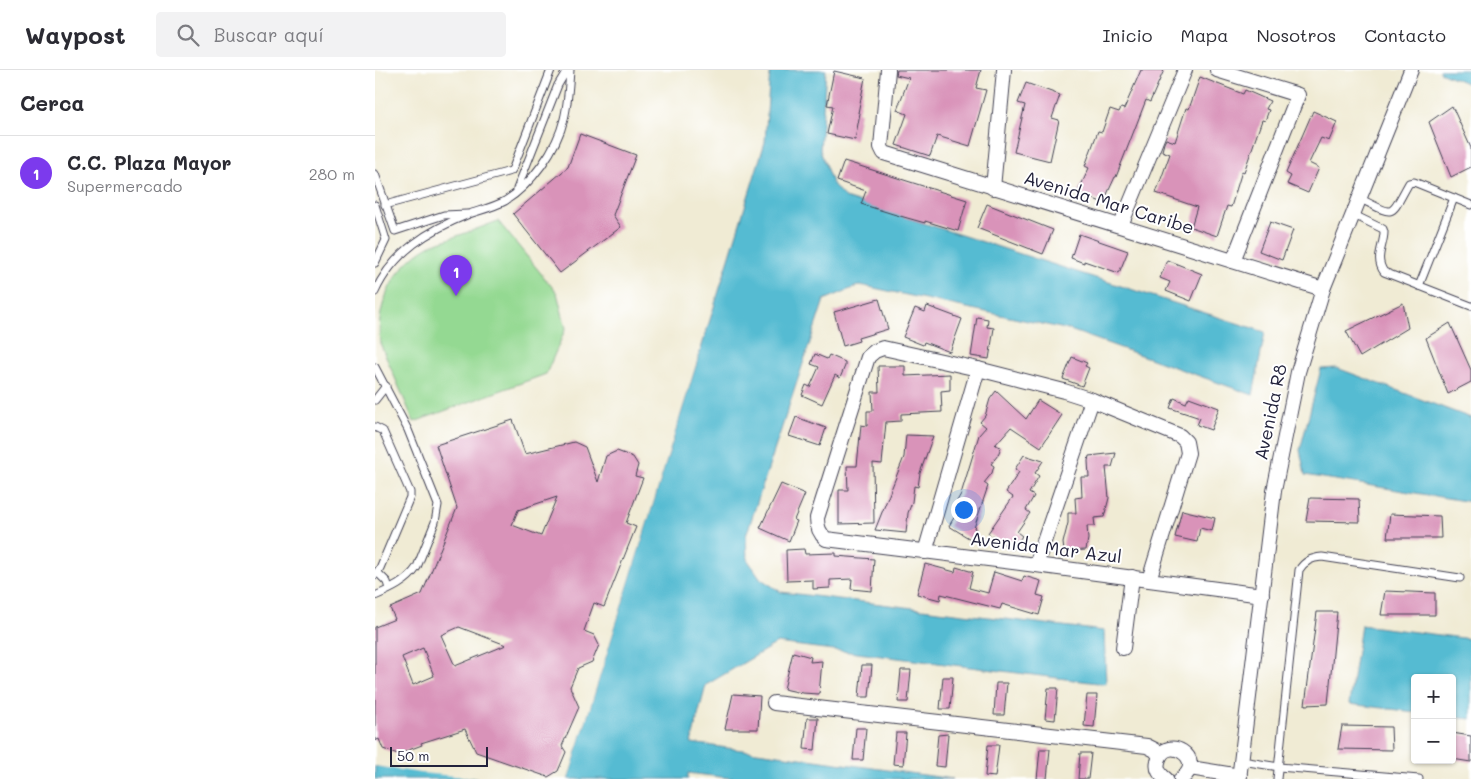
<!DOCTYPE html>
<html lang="es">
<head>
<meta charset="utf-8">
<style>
	body { margin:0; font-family:Mali,sans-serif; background:#f2f2f3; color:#2b2b33 }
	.controls { position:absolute; right:15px; bottom:15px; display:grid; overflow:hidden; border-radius:5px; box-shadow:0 1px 4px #0004 }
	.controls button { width:45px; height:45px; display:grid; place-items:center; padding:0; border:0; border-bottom:1px solid #e1e1e2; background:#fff; color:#2b2b33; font:25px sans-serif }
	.scale { position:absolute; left:15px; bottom:12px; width:98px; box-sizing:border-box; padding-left:5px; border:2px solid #22223b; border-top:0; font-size:14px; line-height:18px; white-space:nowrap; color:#22223b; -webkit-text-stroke:4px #fff; paint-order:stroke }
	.you { position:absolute; left:588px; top:439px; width:18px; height:18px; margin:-12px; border:4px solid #fff; border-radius:50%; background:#1a73e8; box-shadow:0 0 0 8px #1a73e833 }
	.badge { display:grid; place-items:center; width:32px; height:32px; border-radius:50%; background:#7c3aed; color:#fff; font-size:16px; font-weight:700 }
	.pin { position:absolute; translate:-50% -41px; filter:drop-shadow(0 1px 2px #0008) }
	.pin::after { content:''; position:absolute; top:26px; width:18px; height:15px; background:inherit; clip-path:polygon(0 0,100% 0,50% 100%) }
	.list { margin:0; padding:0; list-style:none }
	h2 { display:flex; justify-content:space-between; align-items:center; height:65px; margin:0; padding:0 20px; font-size:21px }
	h2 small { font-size:16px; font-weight:400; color:#7c7c81 }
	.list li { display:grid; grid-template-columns:32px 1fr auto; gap:15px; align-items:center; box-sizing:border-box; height:75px; padding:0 20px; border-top:1px solid #e1e1e2 }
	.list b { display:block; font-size:19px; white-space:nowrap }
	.list p { margin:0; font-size:16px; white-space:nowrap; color:#7c7c81 }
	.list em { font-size:16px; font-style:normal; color:#7c7c81 }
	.icon { flex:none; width:28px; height:28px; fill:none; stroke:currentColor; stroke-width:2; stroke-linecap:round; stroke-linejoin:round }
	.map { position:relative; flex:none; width:1096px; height:709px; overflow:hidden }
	header { display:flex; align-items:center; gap:30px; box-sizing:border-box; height:70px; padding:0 25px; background:#fff; border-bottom:1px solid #e1e1e2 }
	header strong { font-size:24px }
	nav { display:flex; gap:28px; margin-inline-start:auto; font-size:18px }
	.search { width:350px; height:45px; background:#f2f2f3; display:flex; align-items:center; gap:12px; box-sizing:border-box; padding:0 18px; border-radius:5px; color:#7c7c81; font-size:19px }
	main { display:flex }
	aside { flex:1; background:#fff }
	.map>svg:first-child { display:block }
	.green { fill:#94d992; stroke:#5b7e66 }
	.water { fill:#54bbd2; stroke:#3b6e86 }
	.pier { fill:#f0ebd4 }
	.building { fill:#d993b9; fill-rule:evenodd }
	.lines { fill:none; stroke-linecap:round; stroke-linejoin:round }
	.lane-casing { stroke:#414052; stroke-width:9 }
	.street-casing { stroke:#414052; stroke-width:16 }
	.lane { stroke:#fff; stroke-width:7 }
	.street { stroke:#fff; stroke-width:14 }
	.labels { text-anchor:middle; stroke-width:4; stroke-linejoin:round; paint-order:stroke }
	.street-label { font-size:18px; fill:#22223b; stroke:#fff }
</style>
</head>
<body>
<header>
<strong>Waypost</strong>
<div class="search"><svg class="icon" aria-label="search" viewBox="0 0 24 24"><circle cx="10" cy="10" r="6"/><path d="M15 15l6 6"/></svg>Buscar aquí</div>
<nav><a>Inicio</a><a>Mapa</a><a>Nosotros</a><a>Contacto</a></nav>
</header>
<main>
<aside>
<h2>Cerca<small></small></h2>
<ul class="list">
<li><span class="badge">1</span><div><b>C.C. Plaza Mayor</b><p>Supermercado</p></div><em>280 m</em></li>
</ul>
</aside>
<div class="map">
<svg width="1096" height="709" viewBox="0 0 1096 709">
	<rect width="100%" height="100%" fill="#fff"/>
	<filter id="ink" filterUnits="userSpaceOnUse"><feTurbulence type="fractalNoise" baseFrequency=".02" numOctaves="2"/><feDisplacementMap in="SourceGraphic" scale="10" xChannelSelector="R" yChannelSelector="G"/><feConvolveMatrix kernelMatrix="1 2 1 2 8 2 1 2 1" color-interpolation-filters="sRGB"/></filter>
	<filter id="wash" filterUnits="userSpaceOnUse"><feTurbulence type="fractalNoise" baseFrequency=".0096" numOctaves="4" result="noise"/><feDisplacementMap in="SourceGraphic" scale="20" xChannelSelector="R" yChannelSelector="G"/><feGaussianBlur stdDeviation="1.12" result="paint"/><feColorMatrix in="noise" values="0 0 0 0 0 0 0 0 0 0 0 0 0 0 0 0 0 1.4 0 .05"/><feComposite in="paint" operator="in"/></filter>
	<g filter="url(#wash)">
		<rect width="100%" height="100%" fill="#f0ebd4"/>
		<path class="green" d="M123 151 182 223 191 258 171 304 39 352 5 273C0 234 20 195 54 176 60 173 68 171 76 168 91 163 107 157 123 151Z"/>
		<g class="water">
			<polygon points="395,0 451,0 445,80 457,113 470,128 890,262 878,325 695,260 485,215 449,230 371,466 372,489 386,509 406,522 729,561 731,614 402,573 331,615 316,673 578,709 363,709 313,703 313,709 193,709 390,72"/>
			<polygon points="1065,0 1096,0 1096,15 1065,2"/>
			<polygon points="962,298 1096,348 1096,432 930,405 925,380 946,299"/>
			<polygon points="986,555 1096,569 1096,649 1077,647 1077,608 1040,608 1040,642 974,634"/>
			<polygon points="0,696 112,709 0,709"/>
		</g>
		<g class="pier">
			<polygon points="319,290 322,291 193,709 190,709"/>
			<polygon points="0,694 112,707 114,709 46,703 0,696"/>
		</g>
		<g id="blocks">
			<g class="building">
				<polygon points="522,0 606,0 601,18 611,20 595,76 562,66 555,86 521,75 532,44 522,40 534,8 521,5"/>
				<polygon points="766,0 789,0 775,32 771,30 741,107 740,107 728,133 703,122 714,98 710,96 723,61 727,62 735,39 744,42 746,38 749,39"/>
				<polygon points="459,1 490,8 483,43 485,43 480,70 452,64 458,36 452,35"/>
				<polygon points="825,7 868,24 870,20 895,31 891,39 894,40 890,51 887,50 869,102 867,101 856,137 852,136 842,166 816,157 822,137 781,123 795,84 787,81 789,73 791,69 800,72 811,38 814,39"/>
				<polygon points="651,13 685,25 677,48 684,50 675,91 639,82 650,35 643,33"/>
				<polygon points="1077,36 1096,78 1096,97 1076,107 1054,52"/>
				<polygon points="938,41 962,52 954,71 946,68 934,93 944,98 933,123 912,114 916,106 911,103"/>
				<polygon points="205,64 261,85 238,145 246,157 185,203 138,144 193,97"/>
				<polygon points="469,91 592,130 583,161 550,151 550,153 518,144 486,134 491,121 462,111"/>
				<polygon points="612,134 678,160 668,184 602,158"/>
				<polygon points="895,152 918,160 907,190 884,181"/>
				<polygon points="704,164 753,181 744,203 709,191 709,193 696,188"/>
				<polygon points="792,190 827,204 816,231 791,221 795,212 785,208"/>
				<polygon points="504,229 513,259 483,268 484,271 468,276 459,242"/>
				<polygon points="1028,233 1033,258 985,287 971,261"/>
				<polygon points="552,236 587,249 575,282 549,272 548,275 528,267 540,238 550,242"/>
				<polygon points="602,247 613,249 612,257 619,258 614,289 596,286"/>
				<polygon points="1075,253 1096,300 1096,312 1073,324 1051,268"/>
				<polygon points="440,284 452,289 454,285 470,292 470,296 465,308 460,305 447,334 427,325 431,315 435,317 444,297 436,294"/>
				<polygon points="697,287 712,293 710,296 714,298 707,316 688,309"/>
				<polygon points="503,296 530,296 530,306 575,304 575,320 566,321 567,342 526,344 526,351 511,352 507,394 498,393 499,453 464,454 464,420 473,420 472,396 482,396 486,355 492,356 492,341 498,341 497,322 504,322"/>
				<polygon points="621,321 651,349 663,330 687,345 666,377 636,357 620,375 626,377 623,385 616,394 619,396 617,403 609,413 613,416 599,458 601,459 597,470 574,456 587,434 582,431 586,424 604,365 611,357 605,352 610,346 615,329"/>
				<polygon points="814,327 844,338 836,360 822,355 825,348 795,338 799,328 811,333"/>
				<polygon points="421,347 451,358 445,376 414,366"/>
				<path d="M138 350 150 384 199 372 210 377 223 412 231 386 242 381 258 387 263 395 260 406 268 408 251 453 261 457 229 537 219 533 209 561 219 565 224 575 217 592 203 598 195 617 204 637 187 676 191 682 183 701 173 707 101 682 90 659 46 673 47 675 23 684 8 679 4 669 0 671V557L20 549 15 538 47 524 82 438 61 375ZM182 427 166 466 137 455 143 440ZM84 557 131 575 80 596 66 565ZM48 578 59 606 38 615 27 587Z"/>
				<polygon points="531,365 558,366 545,403 543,417 539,416 537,432 533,443 531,463 500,460 529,387"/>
				<polygon points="741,383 737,397 731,397 734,428 729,447 719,448 720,456 712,456 713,469 711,480 689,481 688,473 693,453 693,443 701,443 700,428 707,427 706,407 714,407 713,391 714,386"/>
				<polygon points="649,385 668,391 660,403 664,406 654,423 659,426 651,440 655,443 642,462 647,466 637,480 613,463 638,427 631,422 644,402 640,399"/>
				<polygon points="406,414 430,424 419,450 422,451 414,471 385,458"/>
				<polygon points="935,428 984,429 985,452 931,451"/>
				<polygon points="807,440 840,448 837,461 825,458 822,472 800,467"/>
				<polygon points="1015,444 1065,446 1066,468 1012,468"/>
				<polygon points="429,479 430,484 461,483 461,486 499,489 497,521 476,519 477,509 455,510 455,518 438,519 438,510 412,511 411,480"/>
				<polygon points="550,494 580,502 581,497 598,502 594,518 613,523 619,502 647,511 649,506 666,511 662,525 669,527 664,545 627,534 625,539 566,524 565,530 542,524"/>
				<polygon points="1010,521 1060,523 1060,545 1006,545"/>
				<polygon points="942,542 962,542 953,634 930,635"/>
				<polygon points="418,582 436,587 435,592 447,591 444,624 427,623 409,619"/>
				<polygon points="487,595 497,595 494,627 484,627"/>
				<polygon points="526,600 536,600 533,632 523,632"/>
				<polygon points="568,607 578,607 575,639 565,639"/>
				<polygon points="621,613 632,613 629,645 619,645"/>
				<polygon points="673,618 683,618 680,650 670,649"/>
				<polygon points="358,624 385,626 383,659 350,659"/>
				<polygon points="712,625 722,625 719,657 709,656"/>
				<polygon points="432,648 443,648 440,680 429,679"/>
				<polygon points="967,656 1016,657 1017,680 963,679"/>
				<polygon points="481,658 491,658 488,690 478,690"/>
				<polygon points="521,663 531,663 528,695 518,694"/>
				<polygon points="1077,663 1096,666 1096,692 1077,689"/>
				<polygon points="573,664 570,697 560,696 563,665"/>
				<polygon points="613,675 624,675 620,707 610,706"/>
				<polygon points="665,679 675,679 672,709 662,709"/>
				<polygon points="705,683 716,683 713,709 703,709"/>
			</g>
		</g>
	</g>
	<g filter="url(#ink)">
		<use href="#blocks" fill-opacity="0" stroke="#414052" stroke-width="1"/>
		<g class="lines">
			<defs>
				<g id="lane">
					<polyline points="0,104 20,161 69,145 92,144"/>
					<polyline points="142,119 183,15 192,0"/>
					<path d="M984 128C1022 147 1014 148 1034 113L1039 112 1096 135"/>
					<polyline points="0,135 11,170 0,193"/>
					<polyline points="10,135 136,101 138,98 176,0"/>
					<path d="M977 144 1008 159 1009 162C1009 176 999 188 1009 202L1096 236"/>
					<polyline points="1044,216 1079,128"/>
					<path d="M0 222C18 182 54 160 94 144 106 140 119 137 130 131 156 115 182 79 189 49 193 33 194 16 195 0"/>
					<path d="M0 297 33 360 63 435 60 452 42 497C32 512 16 519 0 526"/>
					<polyline points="0,330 11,316"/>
					<polyline points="0,357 8,361 35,422 35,427 5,498 0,505"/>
					<polyline points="2,502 12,512 14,519"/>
					<polyline points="867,691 904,697 1044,709"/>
					<path d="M902 709 924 500C930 491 936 488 947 487L1085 508"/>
				</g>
				<g id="street">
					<polyline points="513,0 506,77 509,83 948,219"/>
					<polyline points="842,0 923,25 858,191"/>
					<polyline points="618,118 629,0"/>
					<polyline points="746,155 810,0"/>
					<polyline points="550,482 603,299"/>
					<polyline points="661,495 717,330"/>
					<path d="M774 510 813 383 811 372 805 366 717 330 689 321 603 299 508 278 500 281 493 287 442 448C442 457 444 463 451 469L661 495 887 525"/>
					<polyline points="748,578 757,507"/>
					<polyline points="399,633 772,676 780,680 785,686"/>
					<polyline points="815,698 865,706"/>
					<path d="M791 709C785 705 781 699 783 692 789 662 834 689 806 709"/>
					<polyline points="864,709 899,421 923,302 948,219 1036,0"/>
				</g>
			</defs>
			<use href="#lane" class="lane-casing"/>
			<use href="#street" class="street-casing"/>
			<use href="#lane" class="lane"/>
			<use href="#street" class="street"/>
		</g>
	</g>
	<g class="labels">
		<g class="street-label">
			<text transform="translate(734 133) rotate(17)" y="6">Avenida Mar Caribe</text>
			<text transform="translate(896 342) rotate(-78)" y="6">Avenida R8</text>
			<text transform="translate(671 478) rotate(7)" y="6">Avenida Mar Azul</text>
		</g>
	</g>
</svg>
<div class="controls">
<button>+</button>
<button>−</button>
</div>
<div class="scale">50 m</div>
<div class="you"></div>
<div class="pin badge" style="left:81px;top:226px">1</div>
</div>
</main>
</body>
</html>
